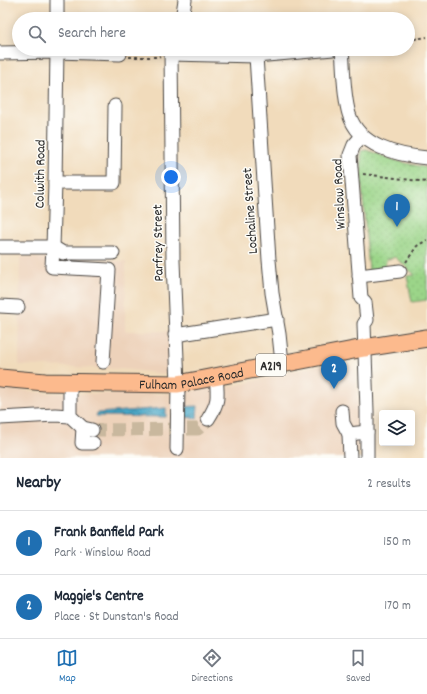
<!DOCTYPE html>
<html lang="en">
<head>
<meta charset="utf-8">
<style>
	body { margin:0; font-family:Dekko,sans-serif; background:#f6f6f7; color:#1f2937 }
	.controls { position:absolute; right:12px; bottom:12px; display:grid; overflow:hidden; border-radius:4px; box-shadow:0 2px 10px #0003 }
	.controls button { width:36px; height:36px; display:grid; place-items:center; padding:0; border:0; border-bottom:1px solid #e0e1e3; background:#fff; color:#1f2937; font:20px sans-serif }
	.you { position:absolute; left:171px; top:177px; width:14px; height:14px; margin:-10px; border:3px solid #fff; border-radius:50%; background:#1a73e8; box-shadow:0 0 0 6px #1a73e833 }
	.badge { display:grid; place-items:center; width:26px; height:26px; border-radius:50%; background:#1f6fb2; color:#fff; font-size:13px; font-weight:700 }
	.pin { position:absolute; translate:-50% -33px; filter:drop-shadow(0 1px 2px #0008) }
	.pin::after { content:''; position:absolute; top:21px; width:14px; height:12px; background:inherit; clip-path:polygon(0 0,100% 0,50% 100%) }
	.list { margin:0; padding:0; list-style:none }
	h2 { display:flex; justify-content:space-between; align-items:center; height:52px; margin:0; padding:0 16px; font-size:17px }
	h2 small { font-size:13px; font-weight:400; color:#747a83 }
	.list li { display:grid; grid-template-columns:26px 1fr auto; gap:12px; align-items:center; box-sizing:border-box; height:64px; padding:0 16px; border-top:1px solid #e0e1e3 }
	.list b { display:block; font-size:15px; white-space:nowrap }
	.list p { margin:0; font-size:13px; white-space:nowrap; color:#747a83 }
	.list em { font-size:13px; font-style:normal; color:#747a83 }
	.icon { flex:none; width:22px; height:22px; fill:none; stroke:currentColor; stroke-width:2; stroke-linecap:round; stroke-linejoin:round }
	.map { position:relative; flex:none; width:427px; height:458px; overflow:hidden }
	.search { position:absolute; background:#fff; box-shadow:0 2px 10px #0003; left:12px; right:12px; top:12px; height:44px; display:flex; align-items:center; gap:10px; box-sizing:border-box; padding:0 14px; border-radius:22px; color:#747a83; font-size:15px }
	.sheet { height:180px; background:#fff }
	nav { display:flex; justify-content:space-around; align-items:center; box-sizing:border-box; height:56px; border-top:1px solid #e0e1e3; background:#fff; font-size:11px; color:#747a83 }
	nav a { display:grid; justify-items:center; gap:2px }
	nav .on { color:#1f6fb2 }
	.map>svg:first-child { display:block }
	.built { fill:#edd2ba }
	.park { fill:url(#park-dots); stroke:#63805a }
	.water { fill:url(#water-waves); stroke:#396878 }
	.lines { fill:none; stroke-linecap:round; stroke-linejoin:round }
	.minor-tunnel { stroke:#c9b89e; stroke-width:13; stroke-dasharray:13 6; stroke-linecap:butt }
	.minor-casing { stroke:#494541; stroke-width:15 }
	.major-casing { stroke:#494541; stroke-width:19 }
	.path { stroke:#494541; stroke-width:2; stroke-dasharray:3 3; stroke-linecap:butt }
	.minor { stroke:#fff; stroke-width:13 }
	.major { stroke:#fcba8d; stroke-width:17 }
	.labels { text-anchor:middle; stroke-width:3; stroke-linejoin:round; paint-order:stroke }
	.shield { fill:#fdfcf7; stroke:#6a6a68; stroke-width:1 }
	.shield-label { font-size:13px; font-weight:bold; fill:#2b2b2b }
	.street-label { font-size:14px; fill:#2b2b2b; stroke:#fdfcf7 }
</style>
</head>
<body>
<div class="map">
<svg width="427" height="458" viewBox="0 0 427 458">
	<defs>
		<pattern id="park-dots" width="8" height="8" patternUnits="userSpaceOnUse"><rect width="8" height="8" fill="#9bd589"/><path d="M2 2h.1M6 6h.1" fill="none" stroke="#86b776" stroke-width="1.8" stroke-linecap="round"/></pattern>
		<pattern id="water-waves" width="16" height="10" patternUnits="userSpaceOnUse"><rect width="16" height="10" fill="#47a6c6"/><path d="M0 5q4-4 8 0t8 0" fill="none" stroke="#3b87a1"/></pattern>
	</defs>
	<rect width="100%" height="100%" fill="#fdfcf7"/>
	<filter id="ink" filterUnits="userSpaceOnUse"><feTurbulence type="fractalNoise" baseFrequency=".025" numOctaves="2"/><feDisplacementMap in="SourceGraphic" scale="8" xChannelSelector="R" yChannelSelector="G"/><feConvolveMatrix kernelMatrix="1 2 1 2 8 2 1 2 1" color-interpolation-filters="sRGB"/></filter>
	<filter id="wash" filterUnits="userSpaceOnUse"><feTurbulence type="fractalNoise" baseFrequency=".012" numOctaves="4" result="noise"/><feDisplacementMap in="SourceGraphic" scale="16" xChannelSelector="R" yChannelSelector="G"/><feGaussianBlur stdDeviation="0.9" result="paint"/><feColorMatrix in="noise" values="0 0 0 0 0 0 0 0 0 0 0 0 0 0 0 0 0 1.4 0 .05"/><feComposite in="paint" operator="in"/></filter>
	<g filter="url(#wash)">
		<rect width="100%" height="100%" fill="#f1dbbb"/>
		<g class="built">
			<polygon points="20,257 126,261 125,331 172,331 171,370 164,374 125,369 19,365"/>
			<polygon points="349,365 352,366 355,370 358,407 358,458 0,458 0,388 47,393 103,394 159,394 234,386 315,366"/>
		</g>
		<polygon class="park" points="366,150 397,161 427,168 427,300 412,302 407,276 415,275 395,257 386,260 385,270 369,271 362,186 361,151"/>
		<g class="water">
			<polygon points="198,406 197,418 179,417 179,407"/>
			<polygon points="166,408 166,417 96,416 97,413"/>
		</g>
	</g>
	<g filter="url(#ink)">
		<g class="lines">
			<polyline class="minor-tunnel" points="92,430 198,429 208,419"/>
			<defs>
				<g id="minor">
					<polyline points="57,19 57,0"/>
					<polyline points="182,19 185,0"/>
					<polyline points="171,49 173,261 178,384 177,449"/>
					<path d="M342 49C344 70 343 93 349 114 359 147 397 155 427 158"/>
					<polyline points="0,53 57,52 120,54"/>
					<polyline points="171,54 256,56 333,49"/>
					<polyline points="256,56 269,260 272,293 279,334 282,363"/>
					<polyline points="362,136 354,145 350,155 361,298 365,302 367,320 364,324 367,411 367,458"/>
					<polyline points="55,183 114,183 115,106"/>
					<polyline points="0,247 53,247 55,183 57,49"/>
					<polyline points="359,276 400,271"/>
					<polyline points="0,306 18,307"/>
					<polyline points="175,335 277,319"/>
					<polyline points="103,362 109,270 52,267 53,247 63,253 113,253"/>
					<polyline points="70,382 70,416 83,428 92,430"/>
					<polyline points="342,411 343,423 349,434"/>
					<polyline points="0,418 55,415 70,416"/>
					<path d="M208 419C219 402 218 397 216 376"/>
					<polyline points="83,428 82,443 93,443"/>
					<polyline points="350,458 349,434 367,432"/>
				</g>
				<g id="major">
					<path id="s1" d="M0 378 45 382 178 384 364 348 427 338"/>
				</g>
			</defs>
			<use href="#minor" class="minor-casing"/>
			<use href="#major" class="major-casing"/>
			<g class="path">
				<polyline points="408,40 427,37"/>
				<polyline points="129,50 159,50 161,52"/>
				<polyline points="129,57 158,57 160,56"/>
				<polyline points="363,174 427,182"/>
				<polyline points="406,262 417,246 427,240"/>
			</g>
			<use href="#minor" class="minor"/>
			<use href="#major" class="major"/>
		</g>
	</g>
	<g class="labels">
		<rect class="shield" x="256" y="354" width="30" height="22" rx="3"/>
		<g class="shield-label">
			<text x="271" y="370">A219</text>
		</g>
		<g class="street-label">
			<text transform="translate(39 174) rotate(-89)" y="5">Colwith Road</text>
			<text transform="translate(338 194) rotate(-93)" y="5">Winslow Road</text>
			<text transform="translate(249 211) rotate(-94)" y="5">Lochaline Street</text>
			<text transform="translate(157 243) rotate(-91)" y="5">Parfrey Street</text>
			<text dy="5" stroke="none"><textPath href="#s1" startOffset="192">Fulham Palace Road</textPath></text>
		</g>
	</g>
</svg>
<div class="controls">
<button><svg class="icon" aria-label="layers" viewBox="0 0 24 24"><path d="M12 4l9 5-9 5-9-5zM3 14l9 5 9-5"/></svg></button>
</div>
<div class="you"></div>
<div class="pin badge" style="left:397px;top:227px">1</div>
<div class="pin badge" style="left:334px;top:389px">2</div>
<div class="search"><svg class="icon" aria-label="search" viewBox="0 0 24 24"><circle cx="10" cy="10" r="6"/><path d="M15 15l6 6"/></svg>Search here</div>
</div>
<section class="sheet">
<h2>Nearby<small>2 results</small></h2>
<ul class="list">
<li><span class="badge">1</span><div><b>Frank Banfield Park</b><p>Park · Winslow Road</p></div><em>150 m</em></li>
<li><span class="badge">2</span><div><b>Maggie's Centre</b><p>Place · St Dunstan's Road</p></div><em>170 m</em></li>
</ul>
</section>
<nav>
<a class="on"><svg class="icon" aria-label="map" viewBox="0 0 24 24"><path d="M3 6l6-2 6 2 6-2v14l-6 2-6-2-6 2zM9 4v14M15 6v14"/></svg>Map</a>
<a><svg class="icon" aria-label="directions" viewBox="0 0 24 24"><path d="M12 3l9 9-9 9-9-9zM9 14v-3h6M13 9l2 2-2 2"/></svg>Directions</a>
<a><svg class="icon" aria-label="saved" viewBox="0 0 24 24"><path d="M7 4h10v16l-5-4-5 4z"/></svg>Saved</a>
</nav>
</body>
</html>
